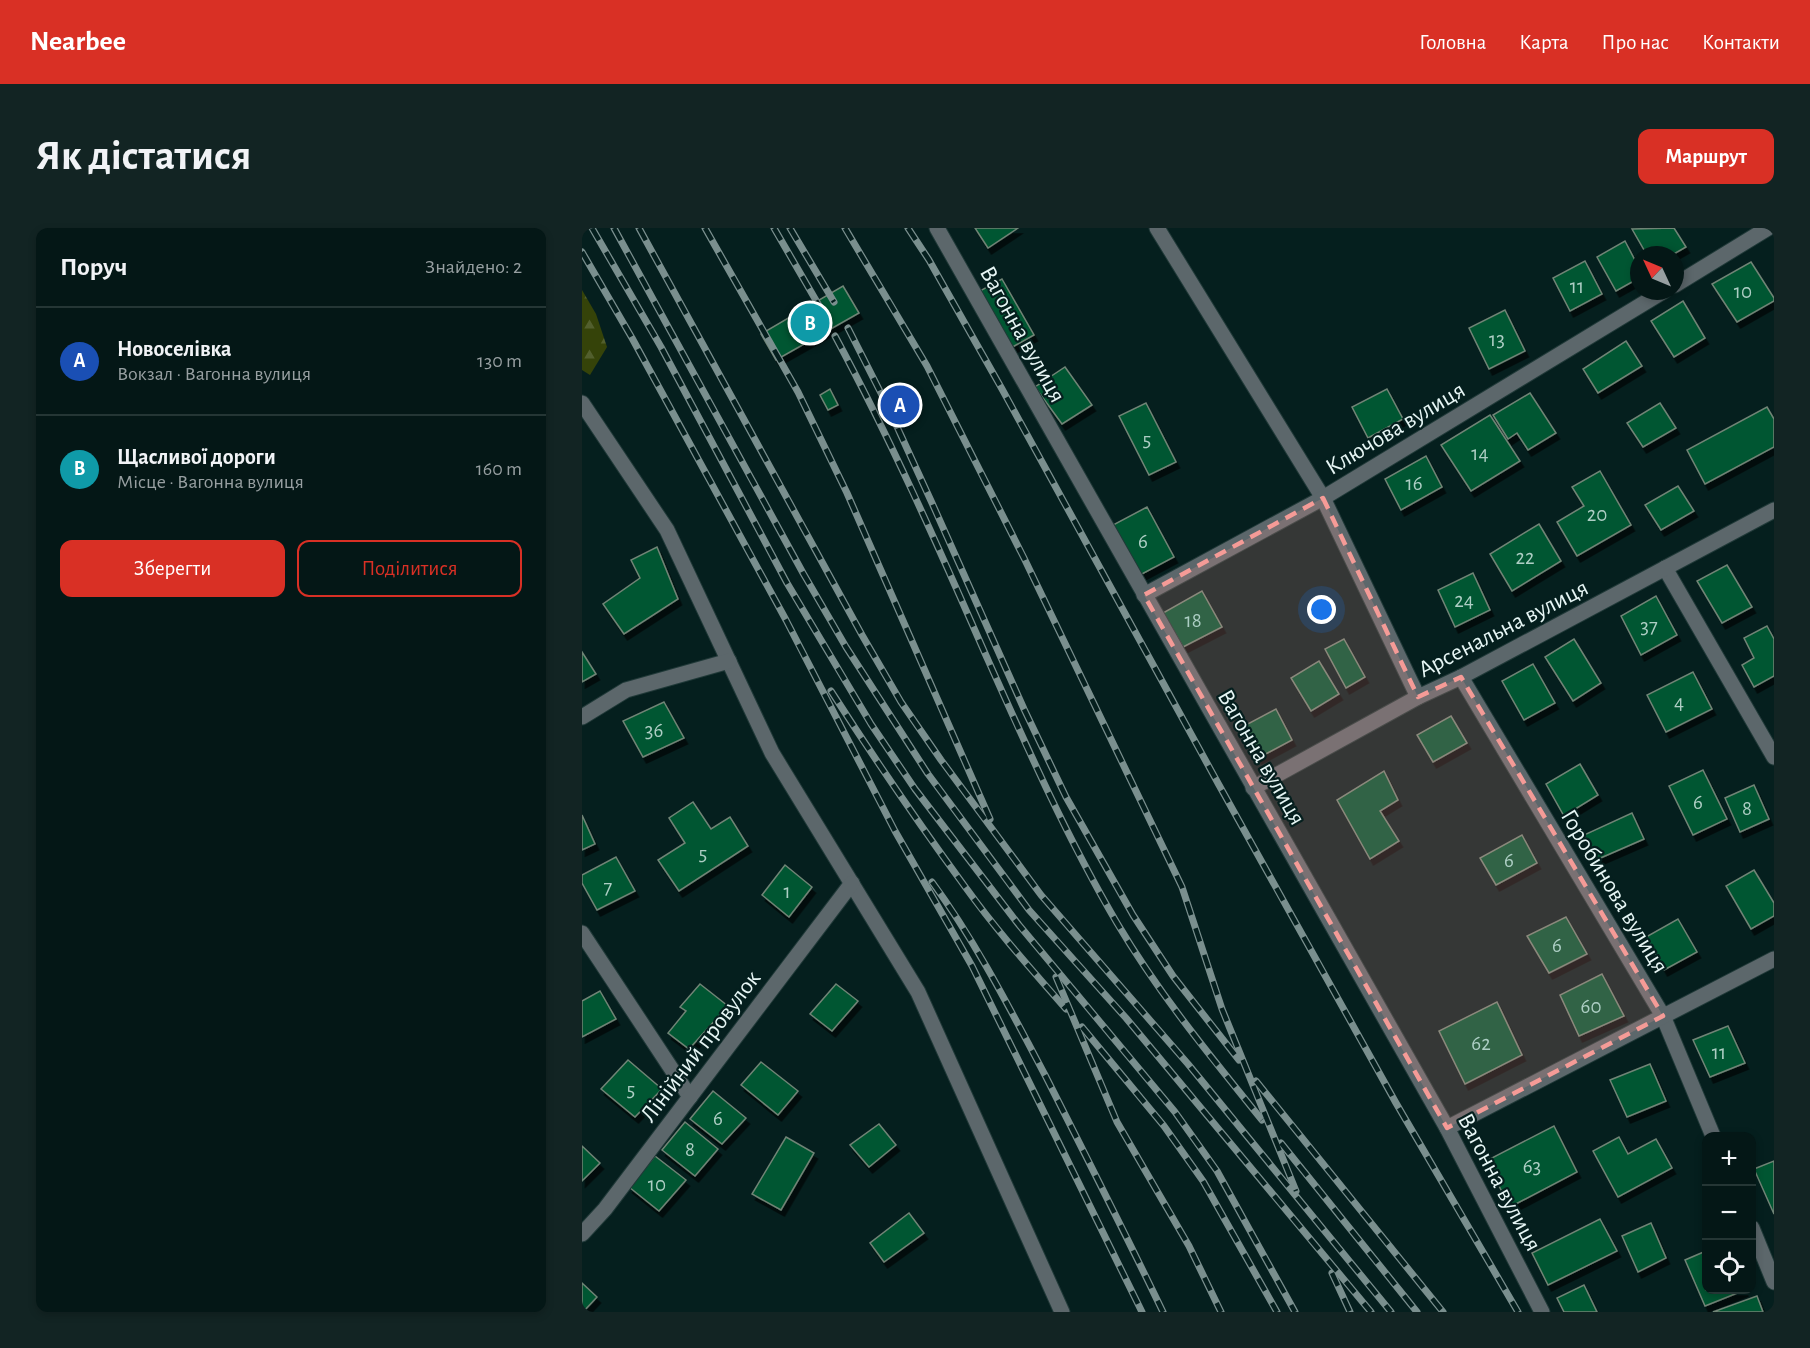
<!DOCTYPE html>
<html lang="uk">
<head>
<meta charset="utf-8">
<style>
	body { margin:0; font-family:"Alegreya Sans",sans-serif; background:#122423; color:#f1f3f6 }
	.controls { position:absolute; right:18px; bottom:18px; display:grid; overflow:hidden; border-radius:12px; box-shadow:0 3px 9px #0003 }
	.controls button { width:54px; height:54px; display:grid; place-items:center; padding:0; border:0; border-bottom:2px solid #253635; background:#041716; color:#f1f3f6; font:30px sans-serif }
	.compass { position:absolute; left:1048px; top:18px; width:54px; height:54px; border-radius:50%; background:#041716; box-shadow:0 3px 9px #0003; rotate:314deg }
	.you { position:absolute; left:740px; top:382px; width:21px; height:21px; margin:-15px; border:4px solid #fff; border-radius:50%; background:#1a73e8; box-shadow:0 0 0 9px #1a73e833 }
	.badge { display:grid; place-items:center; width:39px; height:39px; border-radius:50%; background:#d93025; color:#fff; font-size:20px; font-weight:700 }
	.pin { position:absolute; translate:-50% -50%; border:3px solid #fff; box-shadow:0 2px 6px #0006 }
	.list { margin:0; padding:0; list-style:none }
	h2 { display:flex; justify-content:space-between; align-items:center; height:78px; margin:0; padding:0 24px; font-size:26px }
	h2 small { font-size:20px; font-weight:400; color:#979fa1 }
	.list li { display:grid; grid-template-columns:39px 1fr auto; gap:18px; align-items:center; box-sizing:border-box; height:108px; padding:0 24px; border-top:2px solid #253635 }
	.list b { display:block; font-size:22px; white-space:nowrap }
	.list p { margin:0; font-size:20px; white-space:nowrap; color:#979fa1 }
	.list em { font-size:20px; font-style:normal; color:#979fa1 }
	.actions { display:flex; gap:12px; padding:18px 24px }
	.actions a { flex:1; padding:14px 0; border:2px solid #d93025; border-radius:12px; text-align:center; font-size:21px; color:#d93025 }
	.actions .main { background:#d93025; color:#fff }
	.icon { flex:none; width:33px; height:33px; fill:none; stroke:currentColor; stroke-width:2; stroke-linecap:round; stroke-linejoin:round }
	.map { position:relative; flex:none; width:1192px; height:1084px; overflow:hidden; border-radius:12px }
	header { display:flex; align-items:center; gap:36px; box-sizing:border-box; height:84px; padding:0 30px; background:#d93025; color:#fff }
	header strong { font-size:28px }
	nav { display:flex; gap:33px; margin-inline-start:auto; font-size:21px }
	.intro { display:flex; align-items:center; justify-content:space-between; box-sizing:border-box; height:144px; padding:0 36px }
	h1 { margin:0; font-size:42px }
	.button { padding:15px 27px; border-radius:12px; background:#d93025; color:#fff; font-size:21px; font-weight:700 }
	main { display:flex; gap:36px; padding:0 36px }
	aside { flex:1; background:#041716; border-radius:12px; box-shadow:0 3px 9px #0003 }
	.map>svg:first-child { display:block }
	.forest { fill:url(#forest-firs) }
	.building { fill:#005730; stroke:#708476; stroke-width:1.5; filter:url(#shadow) }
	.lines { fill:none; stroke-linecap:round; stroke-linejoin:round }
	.minor-casing { stroke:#203938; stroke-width:17 }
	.minor { stroke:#5c676b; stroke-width:15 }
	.rail-casing { stroke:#7a8f8e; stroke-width:7 }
	.rail { stroke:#051f1e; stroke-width:4.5; stroke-dasharray:14; stroke-linecap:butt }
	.marked { fill:#f59b97; fill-opacity:0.2; stroke:#f59b97; stroke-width:4.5; stroke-dasharray:12 8; stroke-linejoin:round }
	.labels { text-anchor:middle; stroke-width:4.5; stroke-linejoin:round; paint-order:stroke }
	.number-label { font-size:21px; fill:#adcec4 }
	.street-label { font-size:24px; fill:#e7f6f5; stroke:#051f1e }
</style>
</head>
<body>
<header>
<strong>Nearbee</strong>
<nav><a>Головна</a><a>Карта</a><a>Про нас</a><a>Контакти</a></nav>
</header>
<div class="intro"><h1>Як дістатися</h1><a class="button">Маршрут</a></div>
<main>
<aside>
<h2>Поруч<small>Знайдено: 2</small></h2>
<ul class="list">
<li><span class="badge" style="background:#1a4fb4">A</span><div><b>Новоселівка</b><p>Вокзал · Вагонна вулиця</p></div><em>130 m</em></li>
<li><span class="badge" style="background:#0f9aa8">B</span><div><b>Щасливої дороги</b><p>Місце · Вагонна вулиця</p></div><em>160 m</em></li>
</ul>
<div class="actions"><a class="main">Зберегти</a><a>Поділитися</a></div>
</aside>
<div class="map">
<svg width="1192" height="1084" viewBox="0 0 1192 1084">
	<defs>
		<pattern id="forest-firs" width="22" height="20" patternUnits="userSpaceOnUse" patternTransform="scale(1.5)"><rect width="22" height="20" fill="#354309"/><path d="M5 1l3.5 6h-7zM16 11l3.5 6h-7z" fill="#525f2d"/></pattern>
		<filter id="shadow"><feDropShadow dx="3.5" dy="6" stdDeviation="0" flood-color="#0009"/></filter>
	</defs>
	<rect width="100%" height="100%" fill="#051f1e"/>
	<polygon class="forest" points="0,62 14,86 25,119 8,147 0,142"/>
	<g class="building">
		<polygon points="393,0 436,0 406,20"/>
		<polygon points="1092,0 1104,19 1090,27 1065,27 1050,1"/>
		<polygon points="1043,13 1057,40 1057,50 1034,63 1015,29"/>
		<polygon points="1003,33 1020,66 988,83 971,50"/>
		<polygon points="1169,34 1192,70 1192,73 1155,94 1130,56"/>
		<polygon points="420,51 452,107 427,121 396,64"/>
		<polygon points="261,58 277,85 194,132 179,106"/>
		<polygon points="1101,73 1123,110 1092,129 1069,93"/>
		<polygon points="923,82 943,123 907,141 887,100"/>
		<polygon points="1044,113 1060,138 1016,165 1001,141"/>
		<polygon points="483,139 510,177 480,196 453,159"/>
		<polygon points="248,161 256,177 246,182 238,167"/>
		<polygon points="805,161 821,191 786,210 770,179"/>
		<polygon points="948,165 974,205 946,222 935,205 926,211 911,187"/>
		<polygon points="564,175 594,234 567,247 537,188"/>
		<polygon points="1078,175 1094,200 1061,219 1045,195"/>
		<polygon points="1185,179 1192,191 1192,219 1123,256 1105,222"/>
		<polygon points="908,187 938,233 889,263 859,217"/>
		<polygon points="844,228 860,259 819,282 803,251"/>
		<polygon points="1018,243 1049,297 995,328 975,294 1002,278 990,259"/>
		<polygon points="1096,258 1112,283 1079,302 1063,277"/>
		<polygon points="565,279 592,329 558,347 531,297"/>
		<polygon points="957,296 979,333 930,363 908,326"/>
		<polygon points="75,319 96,371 42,406 21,376 58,350 49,332"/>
		<polygon points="1145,337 1170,379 1140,395 1115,353"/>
		<polygon points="891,345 908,382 873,399 856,362"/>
		<polygon points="620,363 640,399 601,419 581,385"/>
		<polygon points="1074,368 1095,407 1059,427 1039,388"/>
		<polygon points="1185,398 1192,411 1192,448 1172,459 1160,437 1172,430 1162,410"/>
		<polygon points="762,411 783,449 764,460 743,421"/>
		<polygon points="992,411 1019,455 991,473 963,429"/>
		<polygon points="0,424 14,446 0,454"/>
		<polygon points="737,433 757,466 729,483 709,450"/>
		<polygon points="951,436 973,475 942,492 920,453"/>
		<polygon points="1111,444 1130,481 1084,504 1065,467"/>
		<polygon points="82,474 102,510 61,529 41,493"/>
		<polygon points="694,481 710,512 676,530 660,499"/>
		<polygon points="869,488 885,515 851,534 835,507"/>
		<polygon points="998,536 1016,567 982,588 964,556"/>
		<polygon points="1121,542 1145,591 1111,607 1087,558"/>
		<polygon points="802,543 816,572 798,583 817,613 788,631 755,572"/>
		<polygon points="1172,557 1187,591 1158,604 1143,570"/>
		<polygon points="111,574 129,601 148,589 166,618 97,663 76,632 103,615 87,590"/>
		<polygon points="1050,585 1062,611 1014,632 1002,607"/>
		<polygon points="0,587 13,616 0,622"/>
		<polygon points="940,607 955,635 914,657 898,630"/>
		<polygon points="34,629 53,663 15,682 0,655 0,647"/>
		<polygon points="203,637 230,659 207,689 180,667"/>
		<polygon points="1172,642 1192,675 1192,688 1169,701 1144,658"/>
		<polygon points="984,689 1005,726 967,745 945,708"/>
		<polygon points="1096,691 1115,724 1082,742 1064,709"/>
		<polygon points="1020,746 1042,788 997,808 978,767"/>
		<polygon points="118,756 146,778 107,821 86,805 104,783 98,779"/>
		<polygon points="254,756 276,773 250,803 228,786"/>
		<polygon points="18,763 34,791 0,809 0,773"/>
		<polygon points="915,774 940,827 883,856 857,803"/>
		<polygon points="1146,798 1163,835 1128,849 1111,812"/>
		<polygon points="46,832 80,861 53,889 19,861"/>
		<polygon points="179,834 216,863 196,887 159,857"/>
		<polygon points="1068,836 1084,873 1045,889 1028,852"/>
		<polygon points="131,863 164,890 140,916 108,891"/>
		<polygon points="103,894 136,921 113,948 80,922"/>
		<polygon points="297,896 314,917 287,939 268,917"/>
		<polygon points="972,898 995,944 928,979 904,933"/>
		<polygon points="204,909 232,925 199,982 170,966"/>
		<polygon points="1037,909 1046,926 1074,911 1090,940 1036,969 1011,923"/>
		<polygon points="0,918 18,935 0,953"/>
		<polygon points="73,928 104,952 77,983 47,959"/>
		<polygon points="1192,933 1192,986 1172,941"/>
		<polygon points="327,985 342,1005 302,1034 288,1015"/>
		<polygon points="1018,991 1035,1023 966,1057 950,1025"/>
		<polygon points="1069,995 1084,1030 1056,1044 1040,1008"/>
		<polygon points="1124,1023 1124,1062 1163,1062 1123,1078 1103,1032"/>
		<polygon points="0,1055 15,1069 1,1084 0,1084"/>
		<polygon points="1002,1057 1015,1084 982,1084 975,1070"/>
		<polygon points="1175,1068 1181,1084 1131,1084"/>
	</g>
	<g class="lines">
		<defs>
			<g id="minor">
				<polyline points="355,0 865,900 960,1084"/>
				<polyline points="575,0 741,270 836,469"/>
				<polyline points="1093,57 1186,0"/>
				<polyline points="0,175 85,302 190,525 336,764 480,1084"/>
				<polyline points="1083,340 1192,529"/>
				<polyline points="562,367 741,270 1082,63"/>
				<polyline points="879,449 1081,788 1131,908"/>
				<polyline points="0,489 44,462 147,433"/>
				<polyline points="671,560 836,469 879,449 1192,282"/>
				<polyline points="0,705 108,869"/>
				<polyline points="865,900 1192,731"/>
				<polyline points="1170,1000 1192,1054"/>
				<polyline points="0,1006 23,981 270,655"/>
			</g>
		</defs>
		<use href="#minor" class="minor-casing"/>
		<use href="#minor" class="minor"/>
		<defs>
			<g id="rail">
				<polyline points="10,0 79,119 205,355 289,496 333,561 437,697 593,884 635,943 713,1084"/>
				<polyline points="32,0 221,345 264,419 346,546 447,682 544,790 789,1084"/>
				<polyline points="57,0 280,407 319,474 359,532 459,667 606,836 809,1084"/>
				<polyline points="123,0 216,164 265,265 408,591"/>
				<polyline points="192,0 239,81"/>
				<polyline points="208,0 252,74"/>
				<polyline points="263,0 345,138 442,330 600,659 640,781 714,963"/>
				<polyline points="326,0 347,32 420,161 637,557 814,875 936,1084"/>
				<polyline points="0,24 50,110 204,392 313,603 390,738 560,1084"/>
				<polyline points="266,100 306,179 350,275 442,481 484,569 551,687 591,748 657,832"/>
				<path d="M253 108C308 210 355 316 402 423 443 515 484 608 535 695 577 766 629 829 680 892"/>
				<path d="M249 463C292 530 337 596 384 660 415 703 450 742 484 781"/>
				<path d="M350 654C394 714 428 781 463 847 503 926 543 1005 581 1084"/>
				<polyline points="474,749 535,894 607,1018 639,1084"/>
				<polyline points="500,799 582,898 621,953 695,1084"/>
				<polyline points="674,853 861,1084"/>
				<polyline points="699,915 835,1084"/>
				<polyline points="750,1045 768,1084"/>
			</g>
		</defs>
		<use href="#rail" class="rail-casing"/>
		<use href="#rail" class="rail"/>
	</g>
	<path class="marked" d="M741 270 836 469 879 449 1081 788 865 900 562 367Z"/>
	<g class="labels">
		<g class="number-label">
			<text x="995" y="65">11</text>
			<text x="1161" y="70">10</text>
			<text x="915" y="118">13</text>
			<text x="565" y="218">5</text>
			<text x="898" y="232">14</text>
			<text x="832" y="262">16</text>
			<text x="1015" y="293">20</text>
			<text x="561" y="320">6</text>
			<text x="943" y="336">22</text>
			<text x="882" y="379">24</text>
			<text x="611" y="399">18</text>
			<text x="1067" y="405">37</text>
			<text x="1097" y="481">4</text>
			<text x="72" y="509">36</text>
			<text x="1116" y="581">6</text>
			<text x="1165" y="587">8</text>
			<text x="121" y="632">5</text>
			<text x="927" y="639">6</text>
			<text x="26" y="666">7</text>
			<text x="205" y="670">1</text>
			<text x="975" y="724">6</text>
			<text x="1009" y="785">60</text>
			<text x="899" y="822">62</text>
			<text x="1137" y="831">11</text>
			<text x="49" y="868">5</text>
			<text x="136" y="897">6</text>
			<text x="108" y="928">8</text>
			<text x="950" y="945">63</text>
			<text x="75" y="963">10</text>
		</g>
		<g class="street-label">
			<text transform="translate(441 106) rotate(61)" y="8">Вагонна вулиця</text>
			<text transform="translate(813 200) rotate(-31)" y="8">Ключова вулиця</text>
			<text transform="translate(921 400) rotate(-27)" y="8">Арсенальна вулиця</text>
			<text transform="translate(680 529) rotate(60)" y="8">Вагонна вулиця</text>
			<text transform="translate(1033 663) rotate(59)" y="8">Горобинова вулиця</text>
			<text transform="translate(118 818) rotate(-53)" y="8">Лінійний провулок</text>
			<text transform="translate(918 954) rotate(62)" y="8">Вагонна вулиця</text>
		</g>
	</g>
</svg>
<div class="controls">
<button>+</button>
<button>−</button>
<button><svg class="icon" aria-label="locate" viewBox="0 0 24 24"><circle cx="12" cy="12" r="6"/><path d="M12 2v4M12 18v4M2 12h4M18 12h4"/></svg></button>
</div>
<svg class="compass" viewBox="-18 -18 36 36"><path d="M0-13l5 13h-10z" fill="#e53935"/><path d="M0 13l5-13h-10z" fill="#979fa1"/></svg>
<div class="you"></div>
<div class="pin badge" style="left:318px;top:177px;background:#1a4fb4">A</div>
<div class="pin badge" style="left:228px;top:95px;background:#0f9aa8">B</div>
</div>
</main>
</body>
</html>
